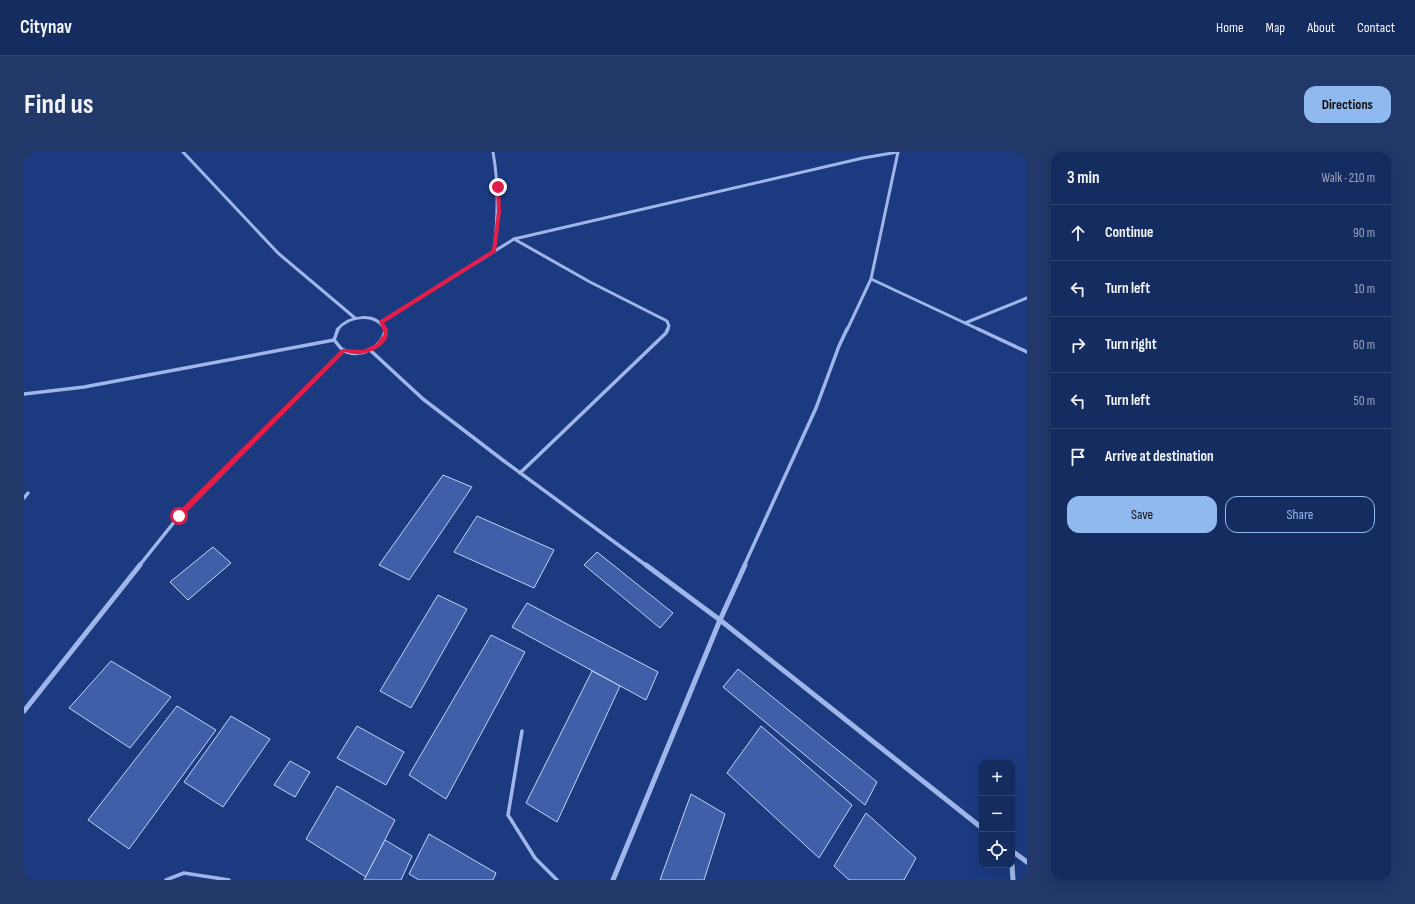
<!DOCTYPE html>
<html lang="en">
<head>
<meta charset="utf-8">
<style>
	body { margin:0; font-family:"Sofia Sans Condensed",sans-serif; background:#213869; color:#f1f3f6 }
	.controls { position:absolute; right:12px; bottom:12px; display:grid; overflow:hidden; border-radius:8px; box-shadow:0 4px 16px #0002 }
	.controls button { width:36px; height:36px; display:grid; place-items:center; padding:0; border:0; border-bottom:1px solid #334875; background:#142c60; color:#f1f3f6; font:20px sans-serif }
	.stop { position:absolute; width:12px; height:12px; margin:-9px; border:3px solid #e11d48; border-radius:50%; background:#fff }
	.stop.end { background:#e11d48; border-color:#fff; box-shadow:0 1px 4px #0008 }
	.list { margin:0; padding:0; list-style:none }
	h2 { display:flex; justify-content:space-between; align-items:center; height:52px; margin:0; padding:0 16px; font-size:17px }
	h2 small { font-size:13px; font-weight:400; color:#9da7bd }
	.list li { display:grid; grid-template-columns:26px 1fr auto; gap:12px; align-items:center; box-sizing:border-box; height:56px; padding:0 16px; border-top:1px solid #334875 }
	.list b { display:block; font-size:15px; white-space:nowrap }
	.list em { font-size:13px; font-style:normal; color:#9da7bd }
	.actions { display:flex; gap:8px; padding:12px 16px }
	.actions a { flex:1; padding:9px 0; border:1px solid #90b9f0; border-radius:12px; text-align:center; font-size:14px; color:#90b9f0 }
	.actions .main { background:#90b9f0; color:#111 }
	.icon { flex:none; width:22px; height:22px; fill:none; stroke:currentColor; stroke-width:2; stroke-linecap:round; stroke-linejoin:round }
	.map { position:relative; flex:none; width:1003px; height:728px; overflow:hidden; border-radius:12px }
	header { display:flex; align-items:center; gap:24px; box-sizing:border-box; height:56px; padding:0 20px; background:#142c60; border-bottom:1px solid #334875 }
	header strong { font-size:19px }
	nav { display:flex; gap:22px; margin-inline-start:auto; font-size:14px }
	.intro { display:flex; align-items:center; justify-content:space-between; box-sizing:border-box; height:96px; padding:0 24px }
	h1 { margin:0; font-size:28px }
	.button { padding:10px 18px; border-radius:12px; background:#90b9f0; color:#111; font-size:14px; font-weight:700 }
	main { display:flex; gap:24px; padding:0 24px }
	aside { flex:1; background:#142c60; border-radius:12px; box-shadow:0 4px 16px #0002 }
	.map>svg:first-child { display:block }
	.building { fill:#3f60a8; stroke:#c3d4f7 }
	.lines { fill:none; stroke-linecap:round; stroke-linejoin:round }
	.service { stroke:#9fb6ea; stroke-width:3.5 }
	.minor-far2 { stroke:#9fb6ea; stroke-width:3 }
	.minor-far1 { stroke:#9fb6ea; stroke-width:3.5 }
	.minor { stroke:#9fb6ea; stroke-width:5 }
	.route { fill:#e11d48 }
</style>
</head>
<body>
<header>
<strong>Citynav</strong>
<nav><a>Home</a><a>Map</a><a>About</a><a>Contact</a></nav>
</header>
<div class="intro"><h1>Find us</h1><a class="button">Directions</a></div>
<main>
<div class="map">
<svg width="1003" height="728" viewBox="0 0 1003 728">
	<rect width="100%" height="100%" fill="#1b3a80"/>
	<g class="building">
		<polygon points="419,323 448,335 385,428 355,413"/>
		<polygon points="453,364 530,398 510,436 430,400"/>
		<polygon points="189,395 207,411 164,448 146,430"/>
		<polygon points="573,400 649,461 636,476 560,413"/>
		<polygon points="414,443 443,457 387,556 356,539"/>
		<polygon points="503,451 634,520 622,548 488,475"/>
		<polygon points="467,483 501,500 422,647 385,623"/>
		<polygon points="87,509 147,545 106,596 45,556"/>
		<polygon points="714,517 853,630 841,653 699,535"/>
		<polygon points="568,519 596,534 533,670 502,651"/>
		<polygon points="153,554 192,578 105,697 64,668"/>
		<polygon points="207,564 246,587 199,655 160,630"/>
		<polygon points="333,574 380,600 362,633 313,606"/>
		<polygon points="737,574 828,653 795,706 703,621"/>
		<polygon points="266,609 286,620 271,645 250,633"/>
		<polygon points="313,634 371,668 342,725 282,687"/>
		<polygon points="667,642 701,662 680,728 636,728"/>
		<polygon points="842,661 892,706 880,728 825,728 810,714"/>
		<polygon points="405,682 472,721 469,728 395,728 385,722"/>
		<polygon points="361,688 388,704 377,728 340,728"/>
	</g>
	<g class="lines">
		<g class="service">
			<polyline points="498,579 484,663 511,706 533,728"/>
			<polyline points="142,728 160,721 205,728"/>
		</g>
		<g class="minor-far2">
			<polyline points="159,0 254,101 331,166"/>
			<path d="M469 0C475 33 474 65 470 99"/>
			<polyline points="490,87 566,130 643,169 645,174 643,178"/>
			<polyline points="847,127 956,178"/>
			<polyline points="357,170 490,87 839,6 874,0"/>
			<polyline points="941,171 1003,146"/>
			<path d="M313 178C325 163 352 160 361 178"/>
			<polyline points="823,178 847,127 874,0"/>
		</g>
		<g class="minor-far1">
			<path d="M314 177 310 188C313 191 316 196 319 198 335 208 360 195 361 177"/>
			<polyline points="954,177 1003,200"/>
			<polyline points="346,198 399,247 480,309 623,414"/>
			<polyline points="0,242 60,235 310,188"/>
			<polyline points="496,321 642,181 644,177"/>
			<polyline points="0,346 4,341"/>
			<polyline points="115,414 155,364 320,198"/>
			<polyline points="720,414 792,256 815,194 823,177"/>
		</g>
		<g class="minor">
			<polyline points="622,413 696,468 958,676"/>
			<polyline points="0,559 116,413"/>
			<polyline points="988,699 1003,710"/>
			<polyline points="988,713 989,728"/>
			<polyline points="589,728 696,468 721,413"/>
		</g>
	</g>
	<path class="route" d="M474 34 476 35 477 60 472 100 360 171C373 187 352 200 337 202 332 203 327 201 321 200L157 366H152V362L318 197 339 198 352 192 360 182 355 169 468 98 473 60 472 35Z"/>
</svg>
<div class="controls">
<button>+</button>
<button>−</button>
<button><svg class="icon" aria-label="locate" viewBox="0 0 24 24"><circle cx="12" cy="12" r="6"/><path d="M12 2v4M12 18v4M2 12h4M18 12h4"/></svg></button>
</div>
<div class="stop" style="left:155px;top:364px"></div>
<div class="stop end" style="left:474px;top:35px"></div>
</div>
<aside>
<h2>3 min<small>Walk · 210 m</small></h2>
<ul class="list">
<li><svg class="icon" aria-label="ahead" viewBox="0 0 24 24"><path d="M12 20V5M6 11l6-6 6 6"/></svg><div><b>Continue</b></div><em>90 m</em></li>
<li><svg class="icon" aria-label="left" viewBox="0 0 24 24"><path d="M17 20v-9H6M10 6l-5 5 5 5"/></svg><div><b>Turn left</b></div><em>10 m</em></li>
<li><svg class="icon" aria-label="right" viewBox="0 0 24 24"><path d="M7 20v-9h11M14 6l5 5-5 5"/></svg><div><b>Turn right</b></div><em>60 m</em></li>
<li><svg class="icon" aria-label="left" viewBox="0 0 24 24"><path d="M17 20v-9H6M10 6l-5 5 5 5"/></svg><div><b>Turn left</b></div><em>50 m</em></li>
<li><svg class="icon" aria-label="arrive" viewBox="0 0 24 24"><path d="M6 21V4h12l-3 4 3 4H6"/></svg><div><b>Arrive at destination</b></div></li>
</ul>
<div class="actions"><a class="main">Save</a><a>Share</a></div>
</aside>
</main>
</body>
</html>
